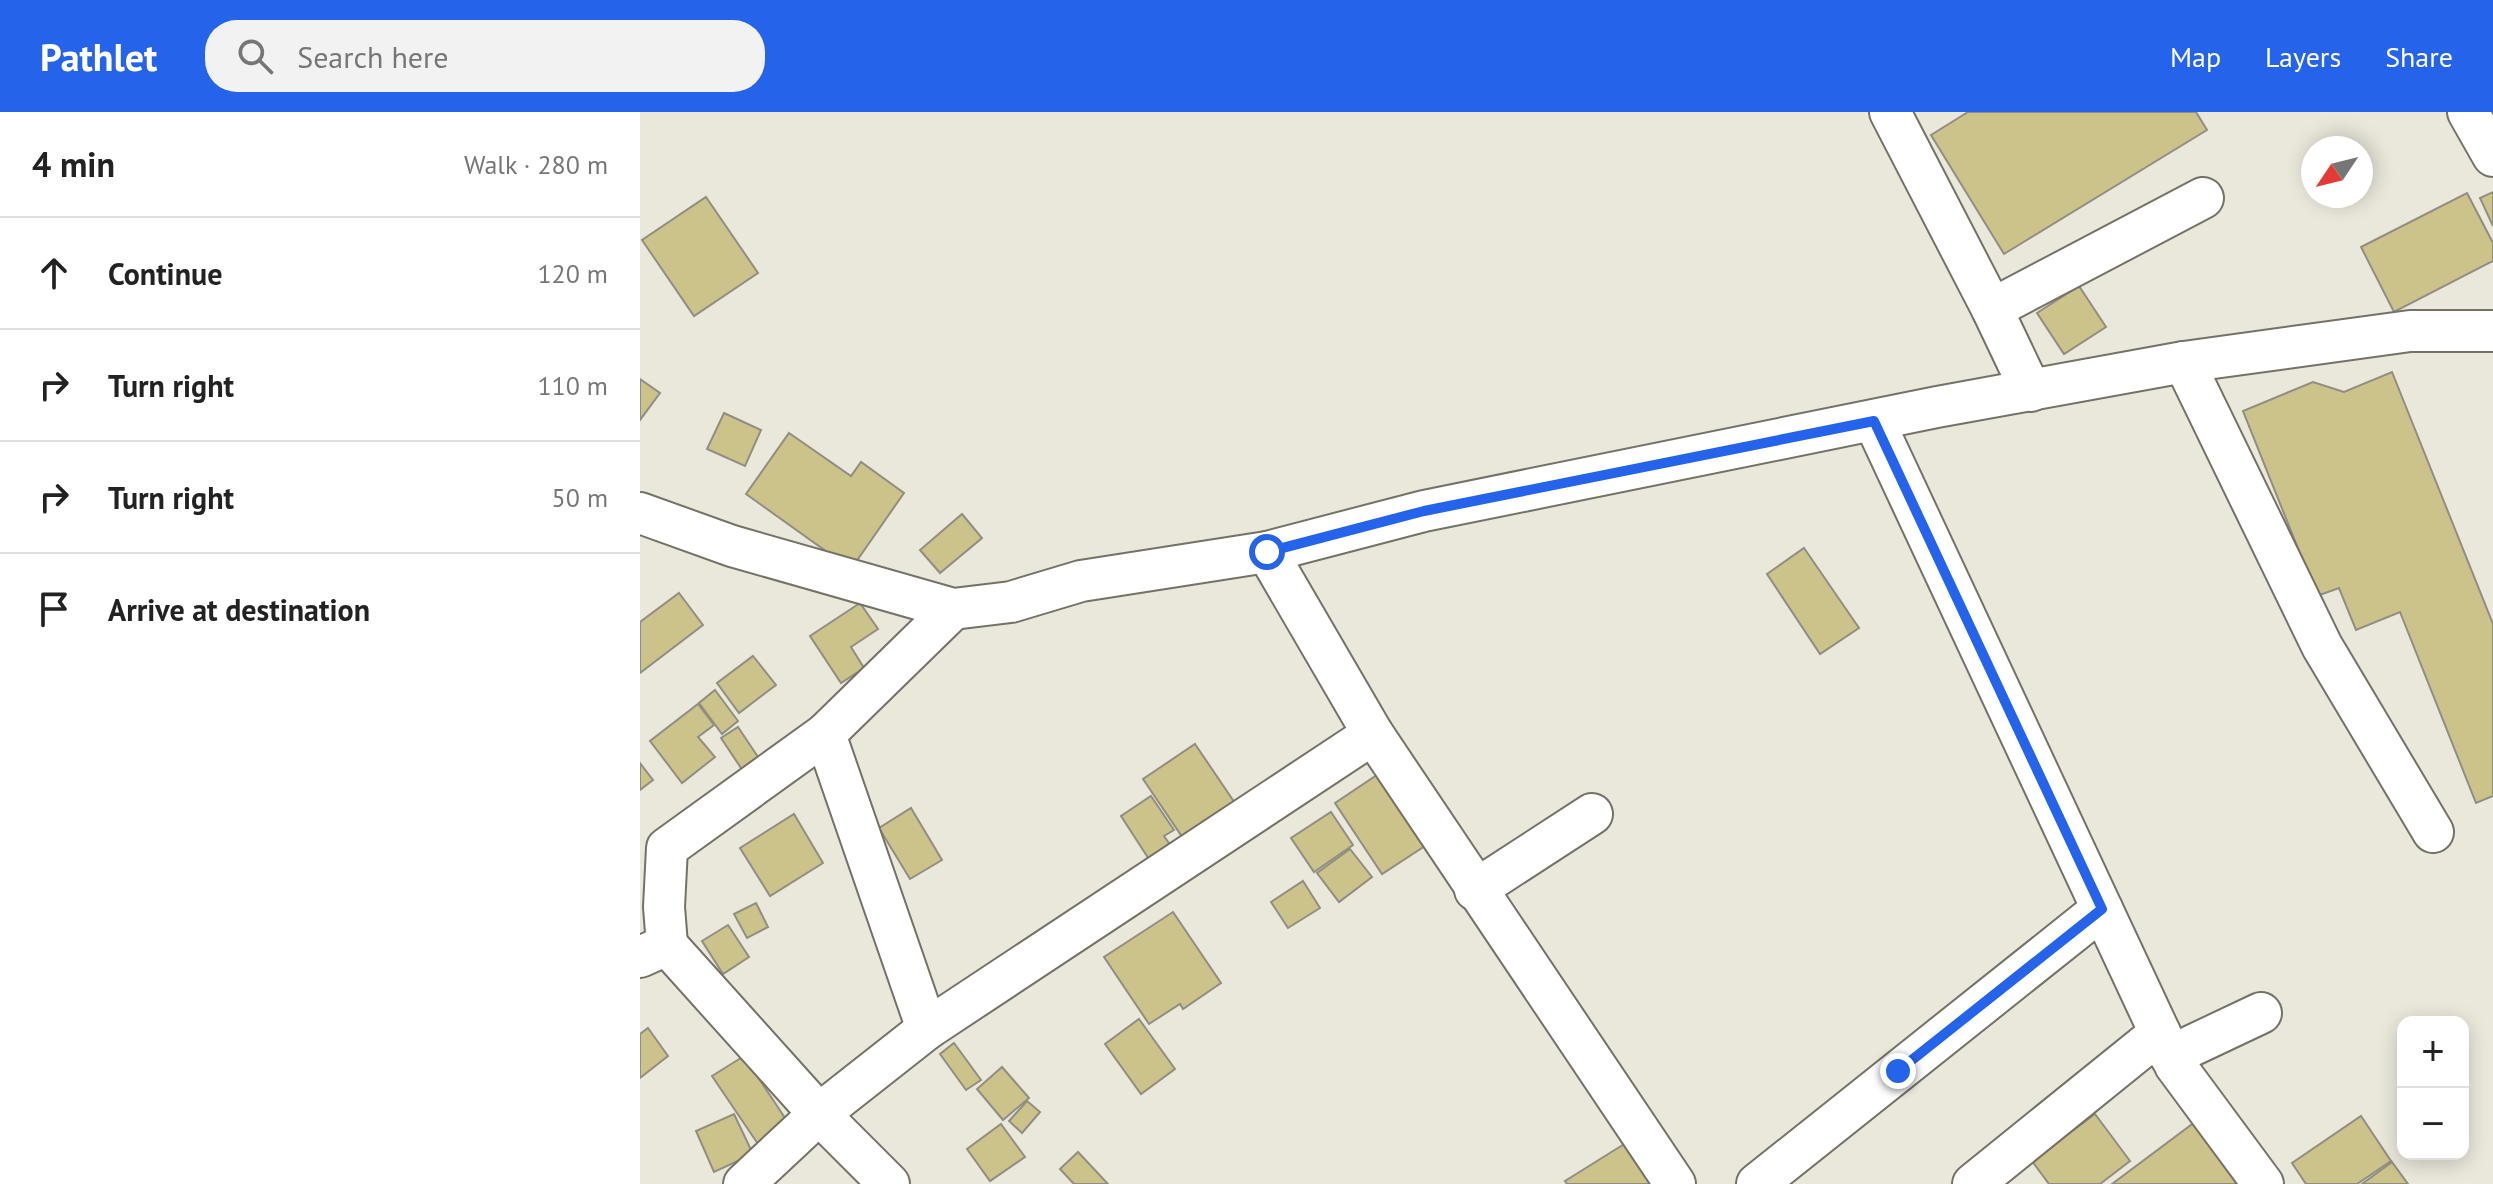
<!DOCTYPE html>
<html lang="en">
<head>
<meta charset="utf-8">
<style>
	body { margin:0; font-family:"PT Sans",sans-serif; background:#f2f2f2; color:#222 }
	.controls { position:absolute; right:24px; bottom:24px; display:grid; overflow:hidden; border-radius:16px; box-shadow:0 4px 20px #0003 }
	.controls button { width:72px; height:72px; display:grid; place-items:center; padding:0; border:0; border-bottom:2px solid #e0e0e0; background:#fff; color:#222; font:40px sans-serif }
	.compass { position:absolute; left:1661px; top:24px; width:72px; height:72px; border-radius:50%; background:#fff; box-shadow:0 4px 20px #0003; rotate:235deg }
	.stop { position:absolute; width:24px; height:24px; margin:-18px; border:6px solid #2563eb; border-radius:50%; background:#fff }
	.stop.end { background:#2563eb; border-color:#fff; box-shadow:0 2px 8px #0008 }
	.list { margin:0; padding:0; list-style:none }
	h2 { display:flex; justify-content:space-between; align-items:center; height:104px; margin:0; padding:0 32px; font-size:34px }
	h2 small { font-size:26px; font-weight:400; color:#767676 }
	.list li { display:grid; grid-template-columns:52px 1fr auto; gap:24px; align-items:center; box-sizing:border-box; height:112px; padding:0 32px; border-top:2px solid #e0e0e0 }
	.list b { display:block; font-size:30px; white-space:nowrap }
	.list em { font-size:26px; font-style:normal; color:#767676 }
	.icon { flex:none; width:44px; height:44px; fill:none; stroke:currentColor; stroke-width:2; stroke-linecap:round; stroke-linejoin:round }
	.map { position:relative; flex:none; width:1853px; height:1072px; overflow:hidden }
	header { display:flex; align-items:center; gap:48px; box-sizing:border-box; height:112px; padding:0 40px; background:#2563eb; color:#fff }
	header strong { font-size:38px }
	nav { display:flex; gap:44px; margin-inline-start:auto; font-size:28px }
	.search { width:560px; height:72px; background:#f2f2f2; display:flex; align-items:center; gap:20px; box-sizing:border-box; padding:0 28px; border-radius:32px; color:#767676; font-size:30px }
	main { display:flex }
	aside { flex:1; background:#fff }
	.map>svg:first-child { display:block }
	.building { fill:#ccc38b; stroke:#908e82; stroke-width:2 }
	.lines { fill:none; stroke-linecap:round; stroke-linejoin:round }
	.minor-casing { stroke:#747266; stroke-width:44 }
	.minor { stroke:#fff; stroke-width:40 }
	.route { stroke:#2563eb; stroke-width:10 }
</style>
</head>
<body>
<header>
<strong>Pathlet</strong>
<div class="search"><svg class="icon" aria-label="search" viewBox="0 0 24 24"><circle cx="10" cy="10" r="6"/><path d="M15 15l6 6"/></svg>Search here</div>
<nav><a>Map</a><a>Layers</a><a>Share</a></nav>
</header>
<main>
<aside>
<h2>4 min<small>Walk · 280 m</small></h2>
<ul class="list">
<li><svg class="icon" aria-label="ahead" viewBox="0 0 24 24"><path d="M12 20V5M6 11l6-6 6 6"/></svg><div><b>Continue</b></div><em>120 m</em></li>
<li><svg class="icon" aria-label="right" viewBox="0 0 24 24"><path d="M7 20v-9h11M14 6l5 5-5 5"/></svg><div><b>Turn right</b></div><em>110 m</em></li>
<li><svg class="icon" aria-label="right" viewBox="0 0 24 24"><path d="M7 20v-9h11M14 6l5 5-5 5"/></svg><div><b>Turn right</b></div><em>50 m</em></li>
<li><svg class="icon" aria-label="arrive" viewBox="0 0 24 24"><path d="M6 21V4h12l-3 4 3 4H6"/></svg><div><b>Arrive at destination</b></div></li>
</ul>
</aside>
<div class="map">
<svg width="1853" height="1072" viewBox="0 0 1853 1072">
	<rect width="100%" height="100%" fill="#eae8db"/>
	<g class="building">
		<polygon points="1328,0 1556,0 1567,18 1364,142 1291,23"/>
		<polygon points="1853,80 1853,114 1840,86"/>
		<polygon points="1827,81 1853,131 1853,149 1754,200 1721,135"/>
		<polygon points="66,85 118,161 54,204 2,128"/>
		<polygon points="1439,174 1466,215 1424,242 1397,201"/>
		<polygon points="1752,260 1853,512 1853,684 1836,691 1760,500 1716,518 1699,476 1677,484 1603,299 1673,270 1704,280"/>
		<polygon points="0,267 20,281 0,308"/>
		<polygon points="84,301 121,318 105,354 67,337"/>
		<polygon points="149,321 211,364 221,350 264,381 211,457 106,382"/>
		<polygon points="322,402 342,426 300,461 280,438"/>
		<polygon points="1164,436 1219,516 1180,542 1127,462"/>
		<polygon points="39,481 63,513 0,561 0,510"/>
		<polygon points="220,491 238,517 211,535 224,556 201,571 170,524"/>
		<polygon points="113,544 136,573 99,601 77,571"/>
		<polygon points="75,578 98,609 82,622 59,591"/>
		<polygon points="58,592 74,613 58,625 75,645 42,671 10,629"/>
		<polygon points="98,615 120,648 103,659 81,626"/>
		<polygon points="555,632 601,700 549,735 503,667"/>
		<polygon points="0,651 13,668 0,678"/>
		<polygon points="740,661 788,732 742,762 695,691"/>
		<polygon points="511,684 534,718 524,724 540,747 518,761 481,704"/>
		<polygon points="271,696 302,748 270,767 239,716"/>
		<polygon points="691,700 713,733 674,760 651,726"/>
		<polygon points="154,702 183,751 130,784 100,736"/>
		<polygon points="710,737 732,765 699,790 677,761"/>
		<polygon points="663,769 680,796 648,816 631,790"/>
		<polygon points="116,791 128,815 107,826 94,802"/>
		<polygon points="533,800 581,871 543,897 540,892 509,912 464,845"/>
		<polygon points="88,813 109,845 83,862 62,829"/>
		<polygon points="499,907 535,957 501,982 465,932"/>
		<polygon points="8,916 28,944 0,966 0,922"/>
		<polygon points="314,931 341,968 326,978 300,942"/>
		<polygon points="104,944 149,1012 118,1032 72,964"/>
		<polygon points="362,955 389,986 363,1008 337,977"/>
		<polygon points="387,989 400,1000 382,1021 369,1009"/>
		<polygon points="94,1002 113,1042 74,1060 56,1019"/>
		<polygon points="1455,1002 1490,1049 1460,1072 1409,1072 1392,1049"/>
		<polygon points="1721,1004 1751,1049 1717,1072 1666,1072 1652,1051"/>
		<polygon points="1555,1010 1601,1072 1472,1072"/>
		<polygon points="361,1012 385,1045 350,1069 327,1037"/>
		<polygon points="989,1029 1017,1072 927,1072 925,1069"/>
		<polygon points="438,1040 468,1072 434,1072 420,1057"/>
		<polygon points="1752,1050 1768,1072 1722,1072"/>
	</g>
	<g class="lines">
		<defs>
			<g id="minor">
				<polyline points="1250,0 1352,197 1391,279"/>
				<polyline points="1828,0 1853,44"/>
				<polyline points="1352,197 1563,86"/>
				<polyline points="1544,250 1682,534 1793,720"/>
				<polyline points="1234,309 1535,953 1623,1072"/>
				<polyline points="0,401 92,434 313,497 371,490 441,469 627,440 784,399 1297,295 1544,250 1770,219 1853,219"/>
				<polyline points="627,440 733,622 1035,1072"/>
				<polyline points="185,622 287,917"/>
				<polyline points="835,778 952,702"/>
				<polyline points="27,833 24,795 27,736 185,622 313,497"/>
				<polyline points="0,845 27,833 179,1002 249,1072"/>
				<polyline points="1530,944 1621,901"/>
				<polyline points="104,1072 179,1002 287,917 733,622"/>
				<polyline points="1117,1072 1462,797"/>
				<polyline points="1333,1072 1520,921"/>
			</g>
		</defs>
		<use href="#minor" class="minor-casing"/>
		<use href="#minor" class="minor"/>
	</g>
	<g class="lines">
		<polyline class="route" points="627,440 784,399 1234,309 1462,797 1258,959"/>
	</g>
</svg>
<div class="controls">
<button>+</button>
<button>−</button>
</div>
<svg class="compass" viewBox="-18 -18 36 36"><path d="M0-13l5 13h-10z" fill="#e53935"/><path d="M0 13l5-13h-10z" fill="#767676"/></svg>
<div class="stop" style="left:627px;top:440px"></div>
<div class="stop end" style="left:1258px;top:959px"></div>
</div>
</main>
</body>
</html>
